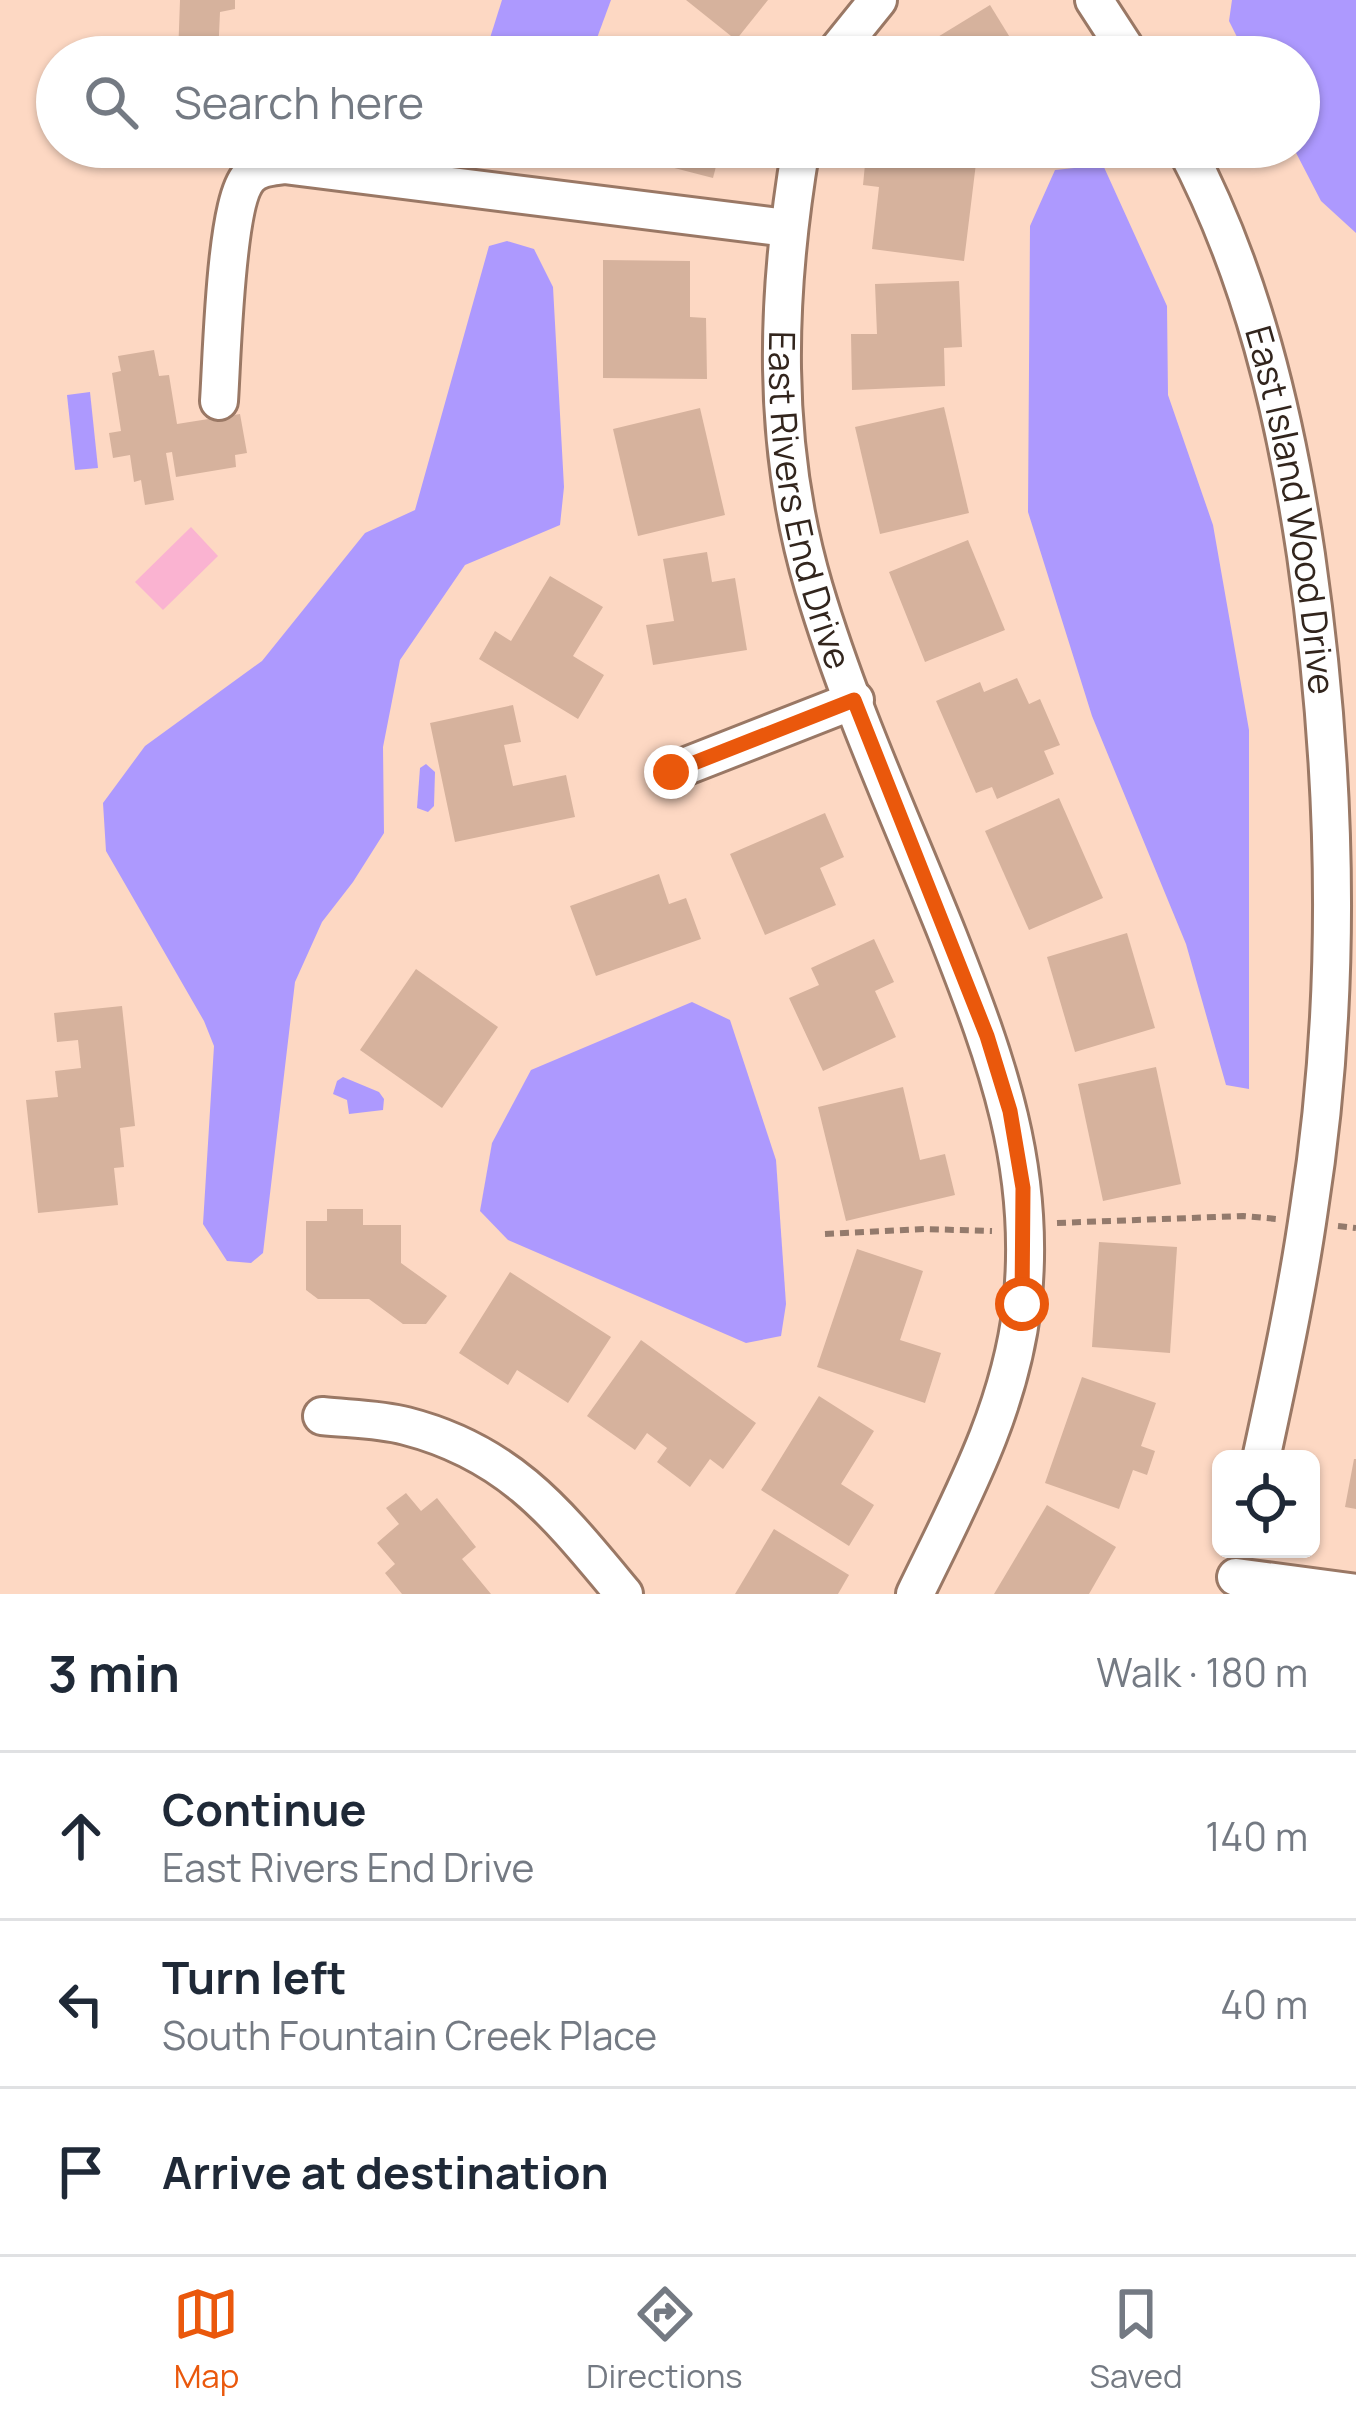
<!DOCTYPE html>
<html lang="en">
<head>
<meta charset="utf-8">
<style>
	body { margin:0; font-family:Manrope,sans-serif; background:#f2f2f3; color:#1f2937 }
	.controls { position:absolute; right:36px; bottom:36px; display:grid; overflow:hidden; border-radius:18px; box-shadow:0 3px 9px #0004 }
	.controls button { width:108px; height:108px; display:grid; place-items:center; padding:0; border:0; border-bottom:3px solid #e0e1e3; background:#fff; color:#1f2937; font:60px sans-serif }
	.stop { position:absolute; width:36px; height:36px; margin:-27px; border:9px solid #ea580c; border-radius:50%; background:#fff }
	.stop.end { background:#ea580c; border-color:#fff; box-shadow:0 3px 12px #0008 }
	.list { margin:0; padding:0; list-style:none }
	h2 { display:flex; justify-content:space-between; align-items:center; height:156px; margin:0; padding:0 48px; font-size:51px }
	h2 small { font-size:39px; font-weight:400; color:#747a83 }
	.list li { display:grid; grid-template-columns:78px 1fr auto; gap:36px; align-items:center; box-sizing:border-box; height:168px; padding:0 48px; border-top:3px solid #e0e1e3 }
	.list b { display:block; font-size:45px; white-space:nowrap }
	.list p { margin:0; font-size:39px; white-space:nowrap; color:#747a83 }
	.list em { font-size:39px; font-style:normal; color:#747a83 }
	.icon { flex:none; width:66px; height:66px; fill:none; stroke:currentColor; stroke-width:2; stroke-linecap:round; stroke-linejoin:round }
	.map { position:relative; flex:none; width:1356px; height:1594px; overflow:hidden }
	.search { position:absolute; background:#fff; box-shadow:0 3px 9px #0004; left:36px; right:36px; top:36px; height:132px; display:flex; align-items:center; gap:30px; box-sizing:border-box; padding:0 42px; border-radius:66px; color:#747a83; font-size:45px }
	.sheet { height:660px; background:#fff }
	nav { display:flex; justify-content:space-around; align-items:center; box-sizing:border-box; height:168px; border-top:3px solid #e0e1e3; background:#fff; font-size:33px; color:#747a83 }
	nav a { display:grid; justify-items:center; gap:6px }
	nav .on { color:#ea580c }
	.map>svg:first-child { display:block }
	.green { fill:#fab3d1 }
	.water { fill:#ad99fe }
	.building { fill:#d6b29d }
	.lines { fill:none; stroke-linecap:round; stroke-linejoin:round }
	.minor-casing { stroke:#9a7865; stroke-width:42 }
	.path { stroke:#937a6c; stroke-width:6; stroke-dasharray:9 6; stroke-linecap:butt }
	.minor { stroke:#fff; stroke-width:36 }
	.route { stroke:#ea580c; stroke-width:15 }
	.labels { text-anchor:middle; stroke-width:9; stroke-linejoin:round; paint-order:stroke }
	.street-label { font-size:36px; fill:#32251d; stroke:#faebe2 }
</style>
</head>
<body>
<div class="map">
<svg width="1356" height="1594" viewBox="0 0 1356 1594">
	<rect width="100%" height="100%" fill="#fdd8c3"/>
	<polygon class="green" points="191,527 218,556 163,610 135,582"/>
	<g class="water">
		<polygon points="502,0 611,0 590,57 484,57"/>
		<polygon points="1232,0 1356,0 1356,233 1321,201 1293,147 1299,147 1299,57 1247,57 1229,21"/>
		<polygon points="1103,165 1167,306 1168,395 1213,525 1249,730 1249,1089 1226,1085 1186,944 1092,716 1028,512 1030,226 1055,170"/>
		<polygon points="507,241 534,249 553,287 564,487 560,525 465,565 400,660 383,747 384,833 353,882 322,922 295,982 263,1253 251,1263 227,1261 203,1224 214,1046 204,1021 106,851 103,803 145,746 262,661 365,533 415,510 489,246"/>
		<polygon points="90,392 98,468 75,470 67,395"/>
		<polygon points="426,764 435,772 434,806 428,812 417,808 420,768"/>
		<polygon points="692,1002 730,1020 776,1160 786,1304 781,1336 746,1343 508,1240 480,1211 492,1143 531,1070"/>
		<polygon points="343,1077 379,1092 384,1099 383,1110 349,1114 347,1100 333,1094 337,1081"/>
	</g>
	<g class="building">
		<polygon points="180,0 235,0 235,9 220,12 218,57 178,56"/>
		<polygon points="686,0 768,0 736,40"/>
		<polygon points="990,5 1022,57 905,57"/>
		<polygon points="626,147 721,147 713,178 624,155"/>
		<polygon points="889,147 978,147 964,261 872,249 879,187 863,185 866,154 888,157"/>
		<polygon points="603,260 690,261 690,317 706,318 707,379 603,378"/>
		<polygon points="959,281 962,347 944,348 945,386 852,390 851,334 877,334 875,284"/>
		<polygon points="154,350 159,376 169,375 177,424 240,414 247,453 235,455 236,467 176,477 172,452 166,453 174,500 145,505 141,480 134,482 130,455 113,458 109,433 121,431 112,373 121,371 118,356"/>
		<polygon points="944,407 969,513 880,534 855,427"/>
		<polygon points="700,408 725,515 638,536 613,429"/>
		<polygon points="968,540 1005,630 925,662 889,572"/>
		<polygon points="707,552 712,582 735,578 747,650 653,665 646,625 674,621 663,559"/>
		<polygon points="550,576 603,607 573,656 604,675 578,719 479,659 495,631 511,641"/>
		<polygon points="1017,678 1029,704 1040,699 1060,745 1044,751 1054,774 997,799 992,787 976,793 936,701 980,682 984,692"/>
		<polygon points="513,705 521,742 504,745 513,786 566,775 575,817 455,842 430,723"/>
		<polygon points="1059,798 1103,898 1029,930 985,831"/>
		<polygon points="825,813 844,857 820,868 836,905 765,935 730,854"/>
		<polygon points="659,874 669,904 686,898 701,939 596,976 570,906"/>
		<polygon points="1127,933 1155,1028 1075,1052 1047,957"/>
		<polygon points="874,939 894,982 875,991 896,1037 823,1071 789,998 819,985 811,968"/>
		<polygon points="416,969 498,1027 442,1108 360,1050"/>
		<polygon points="122,1006 135,1126 120,1128 124,1167 114,1168 118,1205 38,1213 26,1100 58,1097 55,1071 81,1068 78,1040 57,1042 54,1013"/>
		<polygon points="1156,1067 1181,1184 1103,1201 1078,1084"/>
		<polygon points="903,1087 920,1160 945,1154 955,1195 846,1221 818,1107"/>
		<polygon points="327,1209 363,1209 363,1225 401,1225 401,1263 447,1296 426,1324 403,1324 369,1299 318,1299 306,1290 306,1221 327,1221"/>
		<polygon points="1099,1242 1177,1247 1170,1353 1092,1347"/>
		<polygon points="857,1249 923,1271 900,1340 941,1353 925,1403 817,1367"/>
		<polygon points="510,1272 611,1337 568,1403 517,1370 508,1385 459,1353"/>
		<polygon points="641,1340 756,1423 723,1469 710,1459 690,1487 657,1462 667,1448 647,1433 635,1450 587,1416"/>
		<polygon points="1082,1377 1156,1403 1141,1446 1155,1451 1147,1475 1133,1470 1119,1509 1045,1483"/>
		<polygon points="819,1396 874,1431 841,1484 874,1505 849,1546 761,1490"/>
		<polygon points="1354,1459 1356,1459 1356,1509 1345,1507"/>
		<polygon points="406,1493 421,1511 437,1498 476,1547 462,1559 491,1594 402,1594 385,1573 395,1564 377,1543 399,1524 386,1508"/>
		<polygon points="1047,1505 1116,1547 1089,1594 994,1594"/>
		<polygon points="774,1529 849,1575 838,1594 735,1594"/>
	</g>
	<g class="lines">
		<defs>
			<g id="minor">
				<polyline points="1094,0 1131,57"/>
				<polyline points="832,57 878,0"/>
				<path id="s1" d="M801 147C776 295 771 443 814 588 849 706 902 821 948 936 997 1061 1037 1169 1022 1306 1010 1411 960 1501 915 1594"/>
				<path id="s2" d="M1185 147C1252 274 1285 414 1306 555 1337 771 1343 993 1309 1209 1297 1293 1279 1376 1261 1459"/>
				<path d="M219 401C222 359 225 203 249 177 259 167 271 167 284 165L787 228"/>
				<polyline points="671,772 855,700"/>
				<path d="M322 1416C350 1419 379 1419 406 1426 511 1453 558 1515 624 1594"/>
				<polyline points="1236,1577 1356,1593"/>
			</g>
		</defs>
		<use href="#minor" class="minor-casing"/>
		<g class="path">
			<polyline points="1057,1223 1243,1216 1277,1219"/>
			<polyline points="1338,1226 1356,1228"/>
			<polyline points="825,1234 924,1229 992,1231"/>
		</g>
		<use href="#minor" class="minor"/>
	</g>
	<g class="lines">
		<polyline class="route" points="671,772 854,700 987,1036 1010,1111 1023,1188 1022,1304"/>
	</g>
	<g class="labels">
		<g class="street-label">
			<text dy="13" stroke="none"><textPath href="#s1" startOffset="357">East Rivers End Drive</textPath></text>
			<text dy="13" stroke="none"><textPath href="#s2" startOffset="381">East Island Wood Drive</textPath></text>
		</g>
	</g>
</svg>
<div class="controls">
<button><svg class="icon" aria-label="locate" viewBox="0 0 24 24"><circle cx="12" cy="12" r="6"/><path d="M12 2v4M12 18v4M2 12h4M18 12h4"/></svg></button>
</div>
<div class="stop" style="left:1022px;top:1304px"></div>
<div class="stop end" style="left:671px;top:772px"></div>
<div class="search"><svg class="icon" aria-label="search" viewBox="0 0 24 24"><circle cx="10" cy="10" r="6"/><path d="M15 15l6 6"/></svg>Search here</div>
</div>
<section class="sheet">
<h2>3 min<small>Walk · 180 m</small></h2>
<ul class="list">
<li><svg class="icon" aria-label="ahead" viewBox="0 0 24 24"><path d="M12 20V5M6 11l6-6 6 6"/></svg><div><b>Continue</b><p>East Rivers End Drive</p></div><em>140 m</em></li>
<li><svg class="icon" aria-label="left" viewBox="0 0 24 24"><path d="M17 20v-9H6M10 6l-5 5 5 5"/></svg><div><b>Turn left</b><p>South Fountain Creek Place</p></div><em>40 m</em></li>
<li><svg class="icon" aria-label="arrive" viewBox="0 0 24 24"><path d="M6 21V4h12l-3 4 3 4H6"/></svg><div><b>Arrive at destination</b></div></li>
</ul>
</section>
<nav>
<a class="on"><svg class="icon" aria-label="map" viewBox="0 0 24 24"><path d="M3 6l6-2 6 2 6-2v14l-6 2-6-2-6 2zM9 4v14M15 6v14"/></svg>Map</a>
<a><svg class="icon" aria-label="directions" viewBox="0 0 24 24"><path d="M12 3l9 9-9 9-9-9zM9 14v-3h6M13 9l2 2-2 2"/></svg>Directions</a>
<a><svg class="icon" aria-label="saved" viewBox="0 0 24 24"><path d="M7 4h10v16l-5-4-5 4z"/></svg>Saved</a>
</nav>
</body>
</html>
